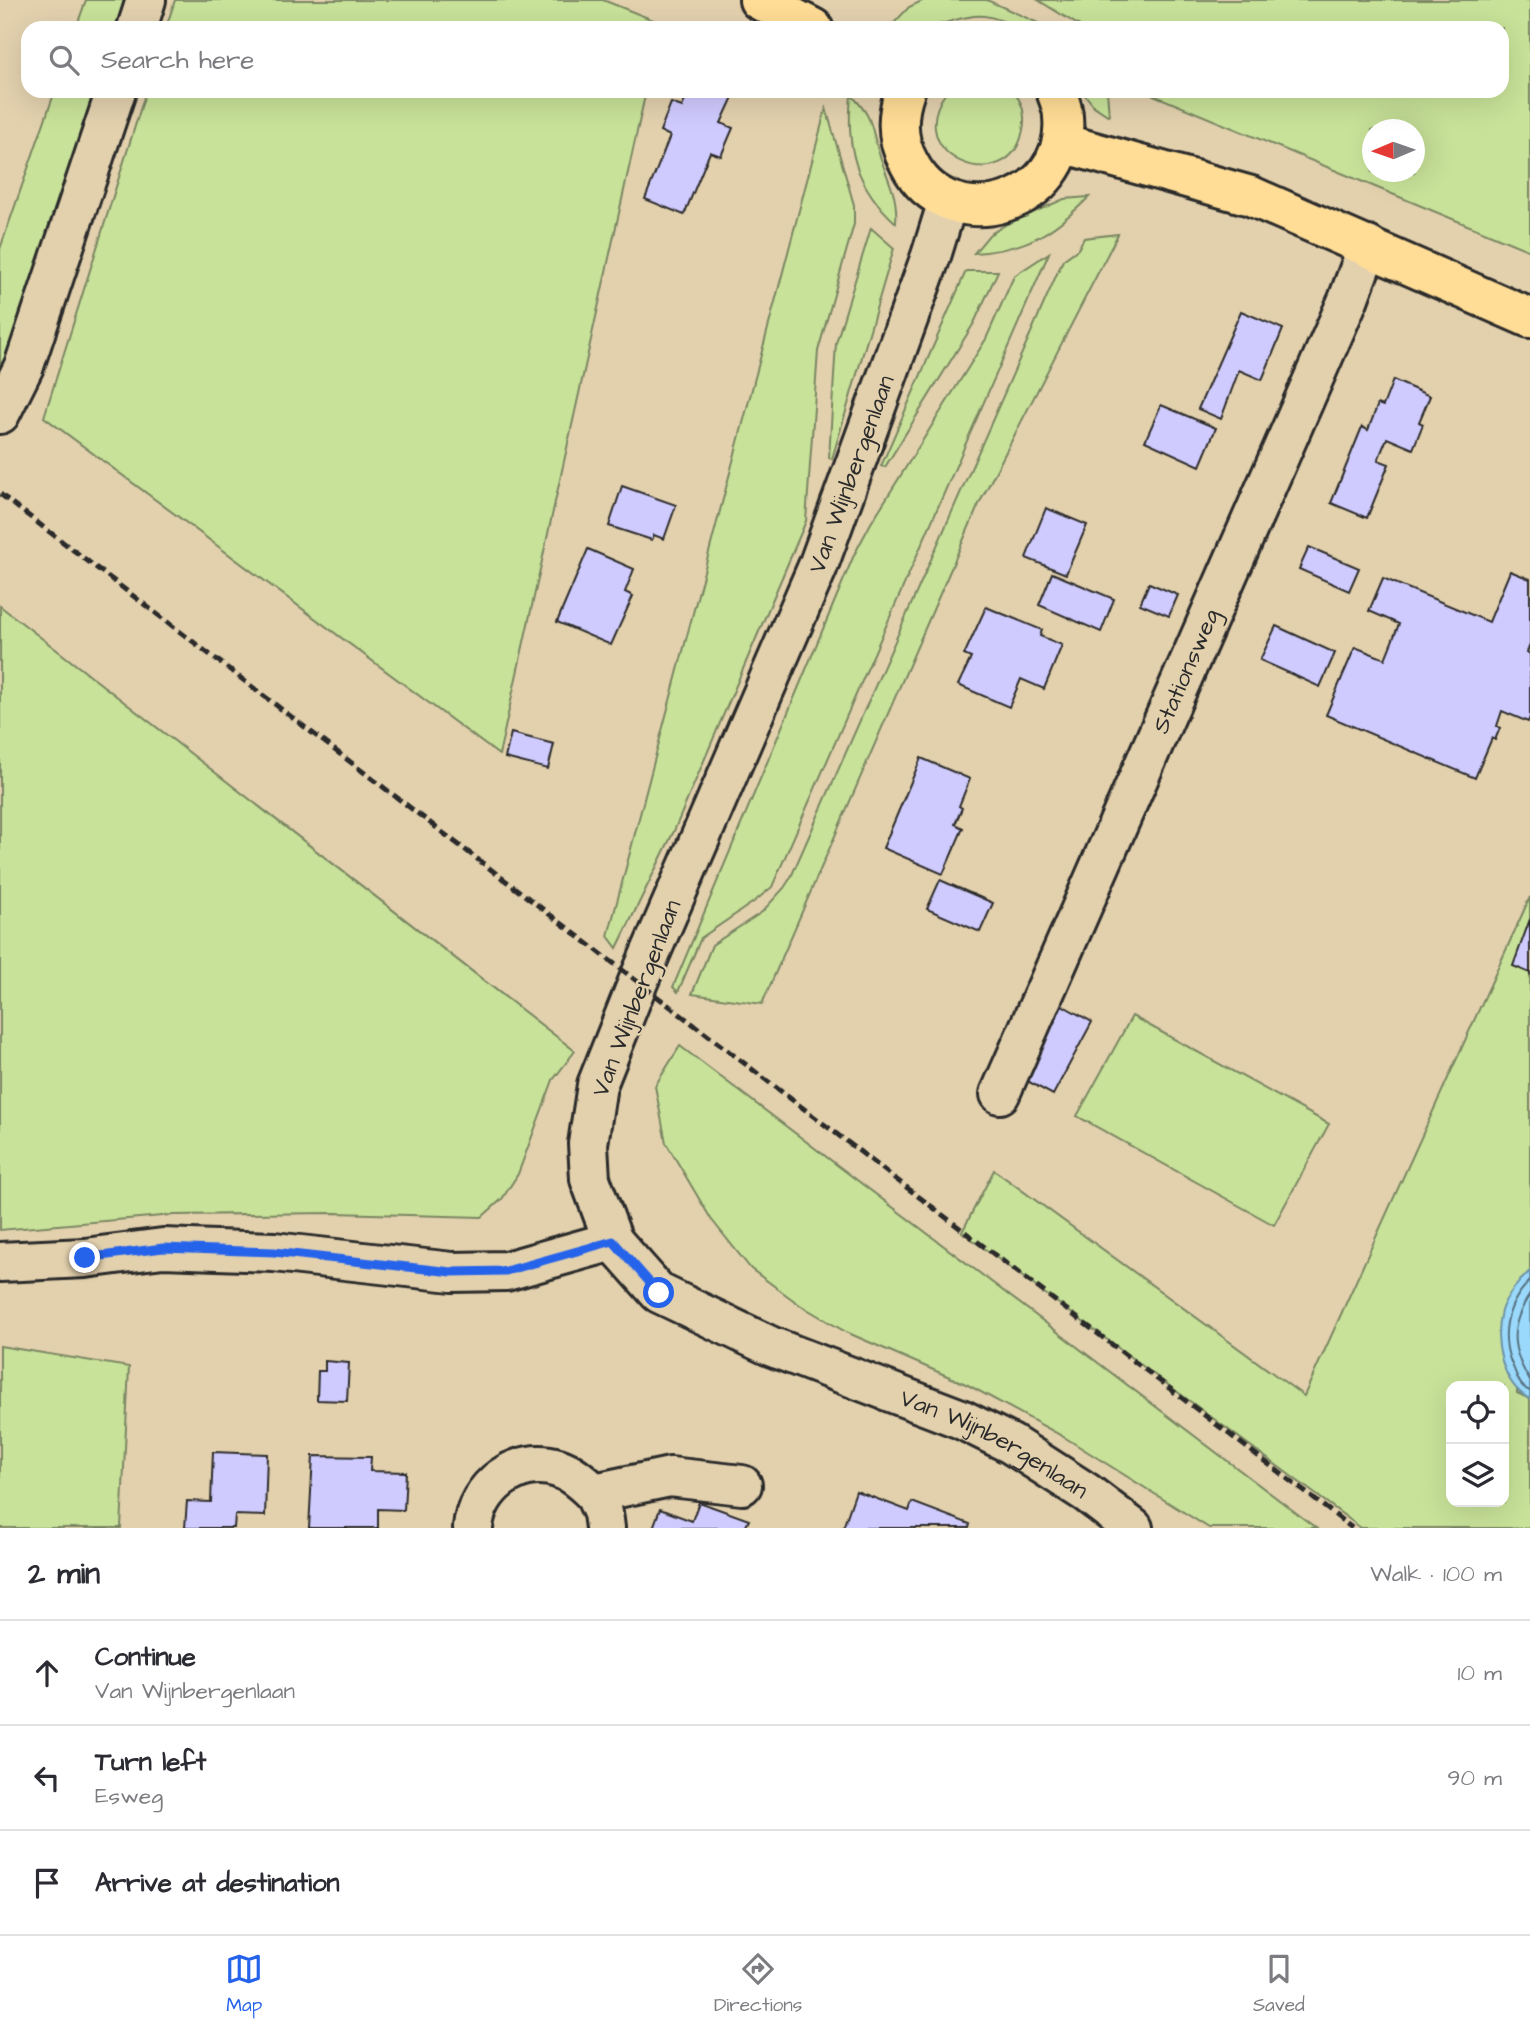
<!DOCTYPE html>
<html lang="en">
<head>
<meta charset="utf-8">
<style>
	body { margin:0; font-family:"Architects Daughter",sans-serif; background:#f2f2f3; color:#2b2b33 }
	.controls { position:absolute; right:21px; bottom:21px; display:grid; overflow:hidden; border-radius:14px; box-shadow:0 7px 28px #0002 }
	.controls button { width:63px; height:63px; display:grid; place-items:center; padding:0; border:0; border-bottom:2px solid #e1e1e2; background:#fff; color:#2b2b33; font:35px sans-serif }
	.compass { position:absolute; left:1362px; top:119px; width:63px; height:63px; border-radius:50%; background:#fff; box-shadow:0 7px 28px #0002; rotate:268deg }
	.stop { position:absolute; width:21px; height:21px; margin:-16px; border:5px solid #2563eb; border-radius:50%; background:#fff }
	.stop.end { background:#2563eb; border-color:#fff; box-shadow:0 2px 7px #0008 }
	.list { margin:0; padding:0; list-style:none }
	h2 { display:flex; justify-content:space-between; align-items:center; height:91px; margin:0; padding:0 28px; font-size:30px }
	h2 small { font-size:23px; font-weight:400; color:#7c7c81 }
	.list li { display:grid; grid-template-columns:46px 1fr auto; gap:21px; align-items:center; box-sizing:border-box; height:105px; padding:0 28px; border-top:2px solid #e1e1e2 }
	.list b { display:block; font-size:26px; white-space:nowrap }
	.list p { margin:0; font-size:23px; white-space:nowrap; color:#7c7c81 }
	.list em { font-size:23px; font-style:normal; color:#7c7c81 }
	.icon { flex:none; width:38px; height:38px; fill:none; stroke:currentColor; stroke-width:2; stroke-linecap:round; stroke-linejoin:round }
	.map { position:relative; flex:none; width:1530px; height:1528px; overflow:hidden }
	.search { position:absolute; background:#fff; box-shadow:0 7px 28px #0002; left:21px; right:21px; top:21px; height:77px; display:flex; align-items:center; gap:18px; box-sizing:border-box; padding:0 24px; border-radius:21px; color:#7c7c81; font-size:26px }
	.sheet { height:406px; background:#fff }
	nav { display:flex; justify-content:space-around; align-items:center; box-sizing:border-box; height:98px; border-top:2px solid #e1e1e2; background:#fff; font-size:19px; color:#7c7c81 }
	nav a { display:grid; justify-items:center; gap:4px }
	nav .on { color:#2563eb }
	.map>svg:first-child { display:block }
	.green { fill:#c8e299; stroke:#7a8662; stroke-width:2; fill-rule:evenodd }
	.water { fill:#9ad9fc; stroke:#6e93a8; stroke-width:2 }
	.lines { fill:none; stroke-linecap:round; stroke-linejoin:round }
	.shore { stroke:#57717f; stroke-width:2 }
	.building { fill:#d0cbfe; stroke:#2b2b2b; stroke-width:2 }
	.minor-casing { stroke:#2b2b2b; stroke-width:44 }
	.major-casing { stroke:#2b2b2b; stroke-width:44 }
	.minor { stroke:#e3d1ae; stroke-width:38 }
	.major { stroke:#ffdd96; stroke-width:38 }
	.rail { stroke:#2b2b2b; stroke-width:5; stroke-dasharray:10 5; stroke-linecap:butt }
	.route { stroke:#2563eb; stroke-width:9 }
	.labels { text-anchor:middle; stroke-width:5; stroke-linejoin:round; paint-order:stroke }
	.street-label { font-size:24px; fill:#2b2b2b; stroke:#e3d1ae }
</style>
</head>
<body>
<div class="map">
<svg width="1530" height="1528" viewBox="0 0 1530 1528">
	<rect width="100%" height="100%" fill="#e3d1ae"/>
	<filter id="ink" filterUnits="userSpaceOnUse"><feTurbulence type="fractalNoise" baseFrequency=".0143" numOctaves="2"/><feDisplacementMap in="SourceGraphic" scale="14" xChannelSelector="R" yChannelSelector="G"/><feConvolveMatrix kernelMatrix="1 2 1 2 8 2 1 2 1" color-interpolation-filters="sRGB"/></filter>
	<g filter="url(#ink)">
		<g class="green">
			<polygon points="86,0 136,0 127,28 76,28"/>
			<polygon points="175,0 603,0 661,23 659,28 166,28"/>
			<path d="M924 0H987L1049 28C1040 28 1029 29 1021 27 1005 23 991 14 974 16 942 20 929 36 894 23L909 7Z"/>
			<path d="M1038 0H1530V251L1153 95 1148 91H1502V28H1083ZM1372 130H1414V172H1372Z"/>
			<polygon points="55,91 108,91 0,406 0,249"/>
			<polygon points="146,91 646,91 499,755 44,417"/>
			<path d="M947 91H1012C1023 101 1026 116 1023 130 1010 201 898 157 947 91Z"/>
			<polygon points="1082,91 1107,91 1109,116 1094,106"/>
			<path d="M851 95C876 119 870 130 881 159 889 183 898 196 896 223 855 186 846 148 851 95Z"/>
			<polygon points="826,108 854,205 854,224 818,351 806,521 674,831 617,948 608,936"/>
			<path d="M1089 197C1053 233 1026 250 974 253L989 235 1007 224 1064 199Z"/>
			<polygon points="871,228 894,248 832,459 829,458 836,343"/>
			<polygon points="1118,234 979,504 762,1004 692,994 712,945 762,912 784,888 791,877 1063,260 1078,249 1084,238"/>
			<polygon points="1049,253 772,887 755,901 701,938 678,992 673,987 854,555 871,523 986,339 1014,276"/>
			<polygon points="966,271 998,271 974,323 885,467 881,466"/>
			<polygon points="0,606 575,1051 553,1080 518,1174 502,1199 482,1217 334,1213 174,1215 0,1230"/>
			<path d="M1530 897V1271L1519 1282 1517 1393 1530 1399V1528H1361L962 1232 994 1170 1304 1396ZM1451 1386H1504V1502H1451Z"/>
			<polygon points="1132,1016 1329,1124 1274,1225 1077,1116"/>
			<polygon points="680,1046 1316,1528 1209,1528 1064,1437 968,1385 846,1332 800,1305 751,1269 711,1219 666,1143 655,1086"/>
			<polygon points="0,1346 129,1367 121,1528 0,1528"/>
		</g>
		<path class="water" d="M1530 1271V1399C1502 1385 1493 1341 1501 1311 1505 1297 1519 1281 1530 1271Z"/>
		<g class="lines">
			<g class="shore">
				<path d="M1530 1281C1505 1305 1499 1339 1514 1369 1518 1379 1520 1387 1530 1391"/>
				<path d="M1530 1294C1509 1327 1510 1348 1530 1381"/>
			</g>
		</g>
		<g class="building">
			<polygon points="689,91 728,91 729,96 733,97 721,123 733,128 721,156 710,152 684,215 645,199 670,136 660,131 671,103 682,107"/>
			<polygon points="1241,311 1283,329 1262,380 1239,370 1221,419 1198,409"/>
			<polygon points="1393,380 1430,396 1419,422 1423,424 1413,449 1387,438 1378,460 1389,464 1367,518 1331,503 1362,427 1368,430 1378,404 1383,406"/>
			<polygon points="1161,405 1216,428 1200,466 1145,441"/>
			<polygon points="622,486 676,505 664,539 654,535 652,540 609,526"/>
			<polygon points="1046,508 1087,525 1066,574 1026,558"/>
			<polygon points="1309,547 1359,568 1349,591 1299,569"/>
			<polygon points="588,549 634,569 625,592 633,596 611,645 557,622"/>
			<polygon points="1510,571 1530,579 1530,645 1527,652 1530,654 1530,717 1528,722 1502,711 1497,726 1500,728 1495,740 1492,738 1475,778 1326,715 1355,647 1385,659 1399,624 1369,611 1383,578 1489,622"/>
			<polygon points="1052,573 1114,599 1101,632 1039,605"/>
			<polygon points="1149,583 1178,595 1169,616 1140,604"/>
			<polygon points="986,607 1042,630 1040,636 1062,645 1044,689 1021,679 1009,707 958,685 971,658 964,655"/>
			<polygon points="1276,626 1335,653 1320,687 1260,660"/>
			<polygon points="511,733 554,744 548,769 505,758"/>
			<polygon points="921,758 970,779 959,806 962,808 955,824 963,828 943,874 883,848"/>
			<polygon points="940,880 993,903 980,932 927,909"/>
			<polygon points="1530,919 1530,976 1530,973 1513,966"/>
			<polygon points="1060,1004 1092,1022 1053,1095 1020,1077"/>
			<polygon points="325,1361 349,1363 347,1401 317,1400 318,1371 325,1371"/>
			<polygon points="213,1452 267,1454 265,1516 235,1515 234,1528 185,1528 187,1501 211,1502"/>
			<polygon points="313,1456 371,1457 370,1471 406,1472 404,1510 378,1509 378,1528 309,1528"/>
			<polygon points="856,1491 909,1511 912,1502 970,1524 969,1528 843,1528"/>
			<polygon points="699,1502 749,1520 745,1528 653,1528 660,1509 692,1521"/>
		</g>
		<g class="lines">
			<defs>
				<g id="minor">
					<polyline points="137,28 146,0"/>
					<path id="s1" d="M948 201 931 256 818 566 638 982 597 1085 588 1144 590 1179 613 1241 659 1293 770 1346 961 1419 1011 1444 1087 1493 1133 1528"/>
					<polyline points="0,414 24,366 116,91"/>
					<path id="s2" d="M1000 1094 1348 300 1368 246"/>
					<polyline points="0,1262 85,1258 163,1248 274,1252 452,1272 506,1271 613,1241"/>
					<path d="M473 1528C476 1487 518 1455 558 1468 573 1473 583 1483 594 1493"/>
					<polyline points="605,1528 603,1513 594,1493 670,1477 742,1485"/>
				</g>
				<g id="major">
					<polyline points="759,0 813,28"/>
					<path d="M905 91C896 116 896 140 909 163 949 242 1071 204 1063 117 1063 108 1059 99 1056 91"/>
					<polyline points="1062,143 1251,196 1530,318"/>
				</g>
			</defs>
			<use href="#minor" class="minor-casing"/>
			<use href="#major" class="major-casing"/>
			<use href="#minor" class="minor"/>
			<use href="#major" class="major"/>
			<polyline class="rail" points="0,494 1352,1528"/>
		</g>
	</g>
	<g class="lines" filter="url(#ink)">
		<polyline class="route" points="85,1258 163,1248 274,1252 452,1272 506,1271 613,1241 659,1293"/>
	</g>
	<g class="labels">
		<g class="street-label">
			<text transform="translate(851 474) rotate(-70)" y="8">Van Wijnbergenlaan</text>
			<text dy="8" stroke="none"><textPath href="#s2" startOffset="462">Stationsweg</textPath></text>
			<text transform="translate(636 998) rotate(-69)" y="8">Van Wijnbergenlaan</text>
			<text dy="8" stroke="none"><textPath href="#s1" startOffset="1550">Van Wijnbergenlaan</textPath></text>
		</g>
	</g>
</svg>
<div class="controls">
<button><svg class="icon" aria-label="locate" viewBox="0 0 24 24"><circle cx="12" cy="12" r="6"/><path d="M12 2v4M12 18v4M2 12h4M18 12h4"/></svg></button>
<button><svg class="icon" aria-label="layers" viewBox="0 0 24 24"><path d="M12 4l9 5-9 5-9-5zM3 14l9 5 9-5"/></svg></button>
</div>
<svg class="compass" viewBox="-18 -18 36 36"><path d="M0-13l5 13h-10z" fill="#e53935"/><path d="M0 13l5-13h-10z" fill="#7c7c81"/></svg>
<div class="stop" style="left:659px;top:1293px"></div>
<div class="stop end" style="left:85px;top:1258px"></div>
<div class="search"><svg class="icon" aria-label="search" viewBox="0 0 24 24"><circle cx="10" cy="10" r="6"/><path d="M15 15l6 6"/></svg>Search here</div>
</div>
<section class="sheet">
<h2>2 min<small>Walk · 100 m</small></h2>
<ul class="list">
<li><svg class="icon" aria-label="ahead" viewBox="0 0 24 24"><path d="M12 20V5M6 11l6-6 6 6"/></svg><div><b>Continue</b><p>Van Wijnbergenlaan</p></div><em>10 m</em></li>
<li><svg class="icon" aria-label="left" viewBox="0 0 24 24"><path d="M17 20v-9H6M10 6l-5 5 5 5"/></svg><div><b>Turn left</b><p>Esweg</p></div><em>90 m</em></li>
<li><svg class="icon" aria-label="arrive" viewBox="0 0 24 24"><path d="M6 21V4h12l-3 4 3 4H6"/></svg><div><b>Arrive at destination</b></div></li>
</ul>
</section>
<nav>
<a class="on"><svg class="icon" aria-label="map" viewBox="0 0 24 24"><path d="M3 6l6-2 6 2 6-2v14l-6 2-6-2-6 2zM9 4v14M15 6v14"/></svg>Map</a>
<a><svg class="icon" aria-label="directions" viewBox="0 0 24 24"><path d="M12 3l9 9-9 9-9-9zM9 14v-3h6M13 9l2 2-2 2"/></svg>Directions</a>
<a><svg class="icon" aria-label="saved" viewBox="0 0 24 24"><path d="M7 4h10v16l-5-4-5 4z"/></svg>Saved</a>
</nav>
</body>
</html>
